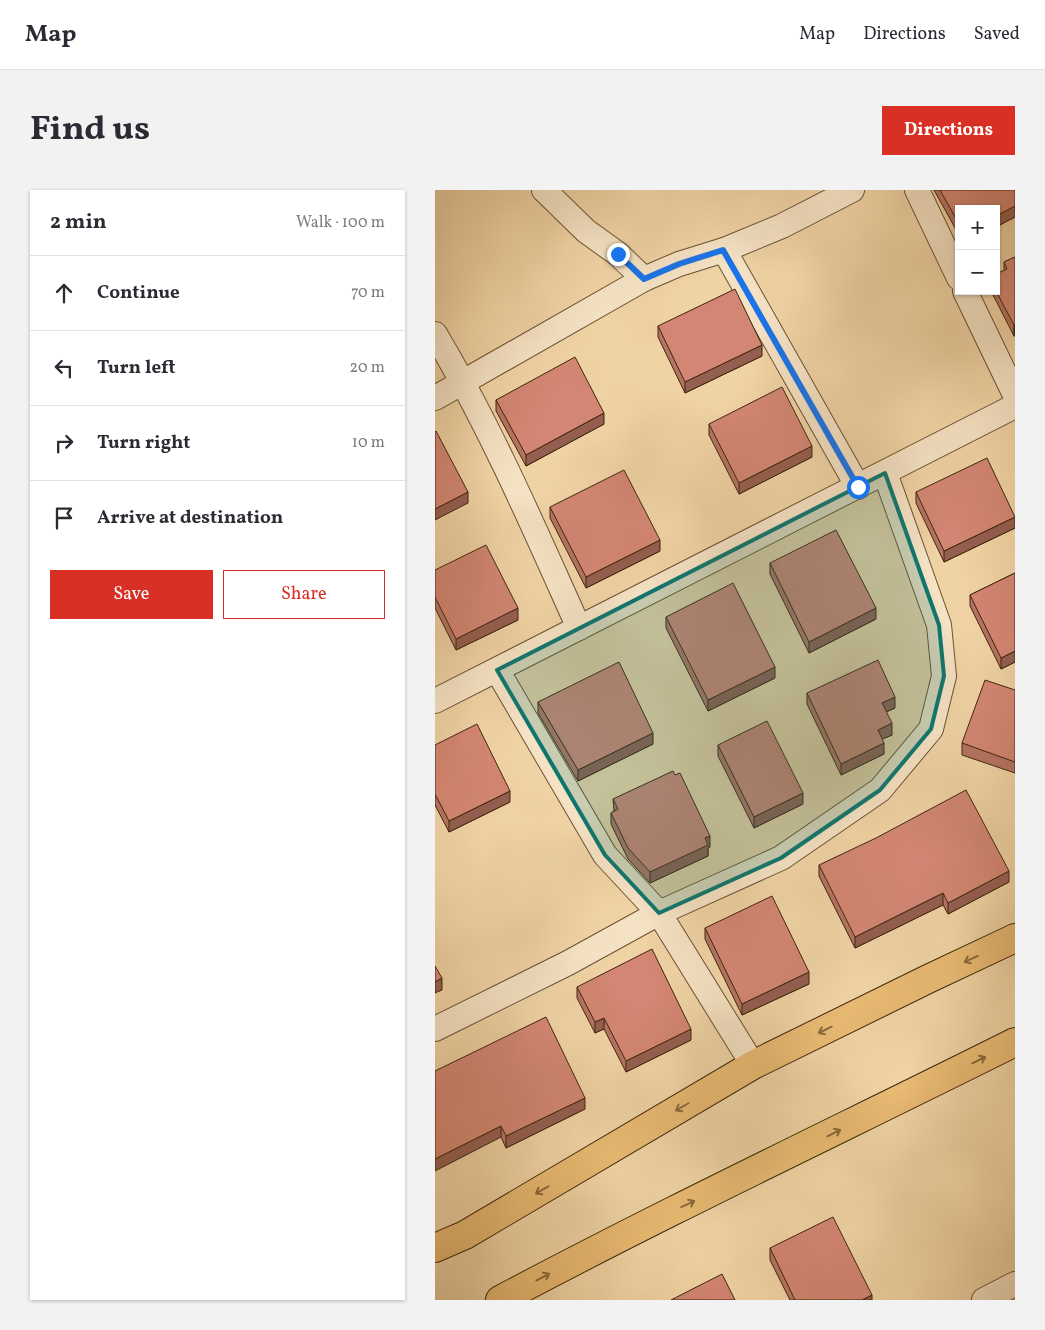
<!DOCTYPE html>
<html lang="en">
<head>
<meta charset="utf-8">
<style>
	body { margin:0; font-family:Vollkorn,serif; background:#f2f2f3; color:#2b2b33 }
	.controls { position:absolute; right:15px; top:15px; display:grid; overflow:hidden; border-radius:0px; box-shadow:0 1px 4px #0004 }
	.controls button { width:45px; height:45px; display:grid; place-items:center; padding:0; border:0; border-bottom:1px solid #e1e1e2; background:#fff; color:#2b2b33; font:25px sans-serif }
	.stop { position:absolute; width:15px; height:15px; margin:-11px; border:4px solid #1a73e8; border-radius:50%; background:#fff }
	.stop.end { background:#1a73e8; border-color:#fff; box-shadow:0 1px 5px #0008 }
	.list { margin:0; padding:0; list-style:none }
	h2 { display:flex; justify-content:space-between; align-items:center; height:65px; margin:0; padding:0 20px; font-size:21px }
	h2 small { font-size:16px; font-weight:400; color:#7c7c81 }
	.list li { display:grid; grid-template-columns:32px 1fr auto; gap:15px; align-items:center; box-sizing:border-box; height:75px; padding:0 20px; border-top:1px solid #e1e1e2 }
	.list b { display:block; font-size:19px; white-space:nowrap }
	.list em { font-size:16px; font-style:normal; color:#7c7c81 }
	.actions { display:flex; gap:10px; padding:15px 20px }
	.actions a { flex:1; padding:11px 0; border:1px solid #d93025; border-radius:0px; text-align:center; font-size:18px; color:#d93025 }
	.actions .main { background:#d93025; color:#fff }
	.icon { flex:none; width:28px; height:28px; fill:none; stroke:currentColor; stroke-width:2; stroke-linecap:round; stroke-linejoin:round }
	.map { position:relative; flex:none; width:580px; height:1110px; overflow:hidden; border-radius:0px }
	header { display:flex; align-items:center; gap:30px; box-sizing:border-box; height:70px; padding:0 25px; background:#fff; border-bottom:1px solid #e1e1e2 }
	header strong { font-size:24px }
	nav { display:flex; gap:28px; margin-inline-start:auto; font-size:18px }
	.intro { display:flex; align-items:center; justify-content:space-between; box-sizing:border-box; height:120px; padding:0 30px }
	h1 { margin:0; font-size:35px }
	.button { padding:12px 22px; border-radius:0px; background:#d93025; color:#fff; font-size:18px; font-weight:700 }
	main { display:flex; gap:30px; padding:0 30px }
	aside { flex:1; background:#fff; border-radius:0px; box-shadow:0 1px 4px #0004 }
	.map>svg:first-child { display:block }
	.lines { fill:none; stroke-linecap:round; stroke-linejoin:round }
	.minor-casing { stroke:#6a5132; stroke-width:26 }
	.primary-casing { stroke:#3e260c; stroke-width:30 }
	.minor { stroke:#f5e2c4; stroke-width:24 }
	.primary { stroke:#e8ba72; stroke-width:28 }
	.wall { fill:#b57363; stroke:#3e260c }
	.shaded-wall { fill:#945e50; stroke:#3e260c }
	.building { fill:#d38673; stroke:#3e260c }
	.oneway { stroke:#8a693a }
	.route { stroke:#1a73e8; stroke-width:6 }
	.marked { fill:#0f766e; fill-opacity:0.2; stroke:#0f766e; stroke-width:4; stroke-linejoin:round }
</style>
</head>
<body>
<header>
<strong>Map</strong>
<nav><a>Map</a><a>Directions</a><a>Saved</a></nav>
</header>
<div class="intro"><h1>Find us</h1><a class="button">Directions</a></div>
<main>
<aside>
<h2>2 min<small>Walk · 100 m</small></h2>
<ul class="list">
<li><svg class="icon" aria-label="ahead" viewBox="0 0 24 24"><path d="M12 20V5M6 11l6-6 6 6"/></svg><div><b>Continue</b></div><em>70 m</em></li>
<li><svg class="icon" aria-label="left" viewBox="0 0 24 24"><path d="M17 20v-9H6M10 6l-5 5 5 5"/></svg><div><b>Turn left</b></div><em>20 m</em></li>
<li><svg class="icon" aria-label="right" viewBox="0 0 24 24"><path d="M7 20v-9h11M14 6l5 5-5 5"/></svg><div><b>Turn right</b></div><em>10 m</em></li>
<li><svg class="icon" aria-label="arrive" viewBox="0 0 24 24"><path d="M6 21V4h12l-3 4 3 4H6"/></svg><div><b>Arrive at destination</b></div></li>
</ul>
<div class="actions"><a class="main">Save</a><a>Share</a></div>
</aside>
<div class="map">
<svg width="580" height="1110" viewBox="0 0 580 1110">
	<rect width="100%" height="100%" fill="#f0d3a5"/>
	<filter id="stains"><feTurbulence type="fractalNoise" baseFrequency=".004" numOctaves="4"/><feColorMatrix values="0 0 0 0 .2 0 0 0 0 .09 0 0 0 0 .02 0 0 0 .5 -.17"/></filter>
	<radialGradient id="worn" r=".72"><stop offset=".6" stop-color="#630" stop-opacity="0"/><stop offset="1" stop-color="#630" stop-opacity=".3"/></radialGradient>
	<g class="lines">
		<defs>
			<g id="minor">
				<polyline points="109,0 151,41 183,64 209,89"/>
				<polyline points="482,0 524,88"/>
				<polyline points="289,60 423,297"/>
				<polyline points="530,101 580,205"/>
				<path d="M0 144C56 238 99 338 144 438"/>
				<polyline points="0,208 209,89 244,74 289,60 347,36 417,0"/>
				<polyline points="62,480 170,665 224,723 318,875"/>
				<polyline points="0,511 580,216"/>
				<polyline points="0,839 133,773 224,723 346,668 445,600 496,539 509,486 504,435 450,283"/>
				<polyline points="549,1110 580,1094"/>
			</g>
			<g id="primary">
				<polyline points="0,1058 30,1045 318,875 493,789 580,748"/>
				<path d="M65 1110C234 1020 408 938 580 852"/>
			</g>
		</defs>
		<use href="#minor" class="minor-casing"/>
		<use href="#primary" class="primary-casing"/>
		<use href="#minor" class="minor"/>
		<use href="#primary" class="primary"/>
	</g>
	<g class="wall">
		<polygon points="499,0 580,0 580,27 561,37 524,19 524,45"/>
		<polygon points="580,67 579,146 556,101 561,101 569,80 569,72"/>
		<polygon points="223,136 327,166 250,203 223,147"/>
		<polygon points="61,210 169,234 91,276 61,221"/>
		<polygon points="274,234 377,267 304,304 274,245"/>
		<polygon points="481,302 580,338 509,372 481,313"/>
		<polygon points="115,317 225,361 151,398 115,328"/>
		<polygon points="335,373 441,429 374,463 335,384"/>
		<polygon points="0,380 83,430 21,460 0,418"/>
		<polygon points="580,383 580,472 566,479 535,416 535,405"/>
		<polygon points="231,427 340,488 273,521 231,438"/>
		<polygon points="580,500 580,583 527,565 527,553"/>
		<polygon points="372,503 460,518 451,522 457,545 447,549 449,564 406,585 372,514"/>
		<polygon points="103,512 218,554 143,591 103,523"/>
		<polygon points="0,555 75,612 14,642 0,615"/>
		<polygon points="283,555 368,614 319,638 283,566"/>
		<polygon points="178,609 275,657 273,658 273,666 215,693 193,669 176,634 176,623 179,621"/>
		<polygon points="384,675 574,692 513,724 508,715 420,758 384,686"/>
		<polygon points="270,738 374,794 307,825 270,749"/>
		<polygon points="142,797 256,850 191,882 169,839 160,843 142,808"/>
		<polygon points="0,881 150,919 71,958 66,947"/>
		<polygon points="335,1058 437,1110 355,1110 335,1070"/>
	</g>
	<g class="shaded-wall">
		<polygon points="580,16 580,27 561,37 561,26"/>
		<rect x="579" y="135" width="1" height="11"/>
		<polygon points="327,155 327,166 250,203 250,192"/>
		<polygon points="169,223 169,234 91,276 91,265"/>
		<polygon points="377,256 377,267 304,304 304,293"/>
		<polygon points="33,302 33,313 0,330 0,319"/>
		<polygon points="580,327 580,338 509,372 509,361"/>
		<polygon points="225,350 225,361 151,398 151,387"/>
		<polygon points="83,418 83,430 21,460 21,449"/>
		<polygon points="441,418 441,429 374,463 374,452"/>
		<polygon points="580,461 580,472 566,479 566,468"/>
		<polygon points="340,477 340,488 273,521 273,510"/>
		<polygon points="460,507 460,518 447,524 447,513"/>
		<polygon points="457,533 457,545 443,551 443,540"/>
		<polygon points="218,543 218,554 143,591 143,580"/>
		<polygon points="449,553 449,564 406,585 406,574"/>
		<polygon points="75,601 75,612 14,642 14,631"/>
		<polygon points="368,603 368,614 319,638 319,627"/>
		<polygon points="275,646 275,657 273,658 273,666 215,693 215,682 270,648"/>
		<polygon points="574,681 574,692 513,724 513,713"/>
		<polygon points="508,703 508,715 420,758 420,747"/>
		<polygon points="374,782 374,794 307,825 307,814"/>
		<polygon points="7,788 7,800 0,803 0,792"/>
		<polygon points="169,828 169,839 160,843 160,832"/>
		<polygon points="256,839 256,850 191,882 191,871"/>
		<polygon points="150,908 150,919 71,958 71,946"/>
		<polygon points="66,936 66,947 0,981 0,969"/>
		<polygon points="437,1105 437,1110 427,1110"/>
	</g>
	<g class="building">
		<polygon points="505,0 580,0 580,16 561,26 561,19 524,19 524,34"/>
		<polygon points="580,67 580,135 579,135 561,101 561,84 572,79 569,72"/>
		<polygon points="300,99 327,155 250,192 223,136"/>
		<polygon points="140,167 169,223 91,265 61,210"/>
		<polygon points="347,197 377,256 304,293 274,234"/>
		<polygon points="1,241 33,302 0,319 0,242"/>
		<polygon points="552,268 580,327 509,361 481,302"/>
		<polygon points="189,280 225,350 151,387 115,317"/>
		<polygon points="401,340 441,418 374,452 335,373"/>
		<polygon points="51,355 83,418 21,449 0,407 0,380"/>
		<polygon points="580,383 580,461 566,468 535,405"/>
		<polygon points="298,393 340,477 273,510 231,427"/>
		<polygon points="443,470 460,507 447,513 457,533 443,540 449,553 406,574 372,503"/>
		<polygon points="184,472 218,543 143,580 103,512"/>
		<polygon points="550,490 580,500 580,572 527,553"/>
		<polygon points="332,531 368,603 319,627 283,555"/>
		<polygon points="42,534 75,601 14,631 0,604 0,555"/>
		<polygon points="238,581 240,585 245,583 275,646 270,648 273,655 215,682 193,658 176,623 183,619 178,609"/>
		<polygon points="531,600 574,681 513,713 508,703 420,747 384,675 441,648"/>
		<polygon points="337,706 374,782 307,814 270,738"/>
		<polygon points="217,759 256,839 191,871 169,828 160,832 142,797"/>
		<polygon points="0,776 7,788 0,792"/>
		<polygon points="111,827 150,908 71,946 66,936 0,969 0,881"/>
		<polygon points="398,1027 437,1105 427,1110 360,1110 335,1058"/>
		<polygon points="287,1084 300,1110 236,1110"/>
	</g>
	<defs><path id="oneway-shaft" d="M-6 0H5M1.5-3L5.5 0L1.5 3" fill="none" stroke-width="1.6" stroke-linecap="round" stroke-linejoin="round" transform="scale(1.25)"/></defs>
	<g class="oneway">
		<use href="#oneway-shaft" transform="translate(536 769) rotate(155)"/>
		<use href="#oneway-shaft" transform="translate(390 840) rotate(154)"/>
		<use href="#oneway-shaft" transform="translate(544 870) rotate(-26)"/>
		<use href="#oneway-shaft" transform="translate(247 917) rotate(150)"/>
		<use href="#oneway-shaft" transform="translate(399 943) rotate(-26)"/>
		<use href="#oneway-shaft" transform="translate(107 1000) rotate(150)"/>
		<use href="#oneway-shaft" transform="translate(253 1014) rotate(-25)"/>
		<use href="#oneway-shaft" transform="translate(108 1087) rotate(-28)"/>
	</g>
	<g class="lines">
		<polyline class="route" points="183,64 209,89 244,74 288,60 423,297"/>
	</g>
	<path class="marked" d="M450 283 504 435 509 486 496 539 445 600 346 668 224 723 170 665 62 480Z"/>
	<rect width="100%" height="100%" filter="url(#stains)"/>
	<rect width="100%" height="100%" fill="url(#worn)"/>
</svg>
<div class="controls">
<button>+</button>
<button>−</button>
</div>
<div class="stop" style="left:423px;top:297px"></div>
<div class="stop end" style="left:183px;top:64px"></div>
</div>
</main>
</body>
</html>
